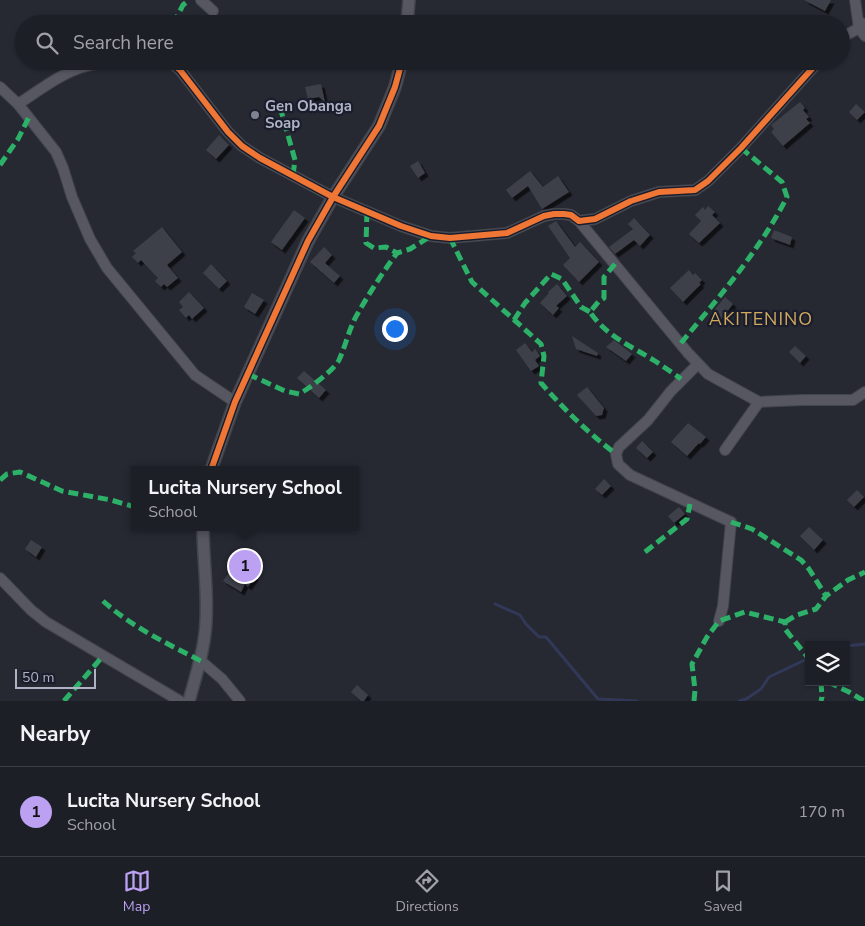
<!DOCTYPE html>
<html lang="en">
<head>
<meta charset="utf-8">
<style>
	body { margin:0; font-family:"Nunito Sans",sans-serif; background:#292c32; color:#f1f3f6 }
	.controls { position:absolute; right:15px; bottom:15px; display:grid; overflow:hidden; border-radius:0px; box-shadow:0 1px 4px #0004 }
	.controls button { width:45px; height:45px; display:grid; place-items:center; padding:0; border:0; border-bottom:1px solid #3a3d43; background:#1c1f26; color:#f1f3f6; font:25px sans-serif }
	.scale { position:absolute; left:15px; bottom:12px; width:81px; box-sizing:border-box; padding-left:5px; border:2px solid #afb2c4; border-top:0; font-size:14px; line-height:18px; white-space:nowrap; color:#afb2c4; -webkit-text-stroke:4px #1a1d2c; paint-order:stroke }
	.you { position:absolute; left:394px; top:328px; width:18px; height:18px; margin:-12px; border:4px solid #fff; border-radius:50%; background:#1a73e8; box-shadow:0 0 0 8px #1a73e833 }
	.badge { display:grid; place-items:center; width:32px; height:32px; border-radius:50%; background:#bca0f2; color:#111; font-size:16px; font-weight:700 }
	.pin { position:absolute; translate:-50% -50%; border:2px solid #fff; box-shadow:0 1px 5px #0006 }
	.popup { position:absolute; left:131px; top:466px; width:228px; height:65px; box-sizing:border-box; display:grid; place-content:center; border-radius:0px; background:#1c1f26; filter:drop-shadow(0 1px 4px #0005); font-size:16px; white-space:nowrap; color:#a0a2a7 }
	.popup b { font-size:19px; color:#f1f3f6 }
	.popup::after { content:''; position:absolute; left:50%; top:100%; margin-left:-10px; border:10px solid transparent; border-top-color:#1c1f26 }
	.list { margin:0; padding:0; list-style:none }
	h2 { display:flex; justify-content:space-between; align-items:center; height:65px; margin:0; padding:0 20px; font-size:21px }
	h2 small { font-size:16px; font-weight:400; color:#a0a2a7 }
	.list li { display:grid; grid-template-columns:32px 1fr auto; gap:15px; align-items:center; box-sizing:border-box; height:90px; padding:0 20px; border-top:1px solid #3a3d43 }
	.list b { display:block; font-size:19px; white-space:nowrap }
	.list p { margin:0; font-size:16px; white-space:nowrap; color:#a0a2a7 }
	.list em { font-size:16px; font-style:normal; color:#a0a2a7 }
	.icon { flex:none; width:28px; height:28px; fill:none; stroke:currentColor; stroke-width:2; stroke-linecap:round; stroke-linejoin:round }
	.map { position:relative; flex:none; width:865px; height:701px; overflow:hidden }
	.search { position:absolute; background:#1c1f26; box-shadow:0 1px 4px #0004; left:15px; right:15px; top:15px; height:55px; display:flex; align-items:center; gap:12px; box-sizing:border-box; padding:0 18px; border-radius:28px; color:#a0a2a7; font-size:19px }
	.sheet { height:155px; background:#1c1f26 }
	nav { display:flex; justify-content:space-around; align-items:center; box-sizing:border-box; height:70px; border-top:1px solid #3a3d43; background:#1c1f26; font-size:14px; color:#a0a2a7 }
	nav a { display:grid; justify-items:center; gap:2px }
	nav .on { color:#bca0f2 }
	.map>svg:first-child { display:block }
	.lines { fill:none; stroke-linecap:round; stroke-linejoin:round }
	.stream { stroke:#323958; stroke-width:3 }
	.building { fill:#3d4048; filter:url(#shadow) }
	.minor-casing { stroke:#42444b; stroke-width:12 }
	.tertiary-casing { stroke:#42444b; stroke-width:14 }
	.minor { stroke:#565761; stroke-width:10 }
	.tertiary { stroke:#565761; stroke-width:11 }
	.quiet { stroke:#2db169; stroke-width:5; stroke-dasharray:10 5; stroke-linecap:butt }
	.cycleway-casing { stroke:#1a1d2c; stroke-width:9 }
	.cycleway { stroke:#f07635; stroke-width:6 }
	.poi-dot { fill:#7f8291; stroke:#1a1d2c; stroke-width:2 }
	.labels { text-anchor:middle; stroke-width:4.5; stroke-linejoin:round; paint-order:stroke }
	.poi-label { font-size:15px; font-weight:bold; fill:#afb2c4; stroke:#1a1d2c; text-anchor:start }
	.quarter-label { font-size:18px; letter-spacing:1px; fill:#d1a95e; stroke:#1a1d2c }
</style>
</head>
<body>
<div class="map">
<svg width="865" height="701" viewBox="0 0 865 701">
	<defs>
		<filter id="shadow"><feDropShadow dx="3.5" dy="3.5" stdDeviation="0" flood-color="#0009"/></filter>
	</defs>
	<rect width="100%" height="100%" fill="#262932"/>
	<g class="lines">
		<g class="stream">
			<polyline points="495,604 520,615 526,624 539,637 546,637 598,699 637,701"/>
			<polyline points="846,646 865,644"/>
			<polyline points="739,701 746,699 761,689 769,677 809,658"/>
		</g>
	</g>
	<g class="building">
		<polygon points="804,0 831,0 825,11"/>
		<polygon points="321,84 325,102 319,97 308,99 305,87"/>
		<polygon points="800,102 805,108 803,110 809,117 806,119 810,123 783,146 771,132 774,129 771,125"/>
		<polygon points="856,104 865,112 857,120 849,112"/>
		<polygon points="219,135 229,145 216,159 206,150"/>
		<polygon points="418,161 425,173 418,178 410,166"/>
		<polygon points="530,171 543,187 558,176 569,192 542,209 528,186 512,198 506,190"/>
		<polygon points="708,206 715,212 712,215 720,223 699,243 689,234 701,221 695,215 703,207 705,210"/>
		<polygon points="294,210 305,218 282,250 271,242"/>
		<polygon points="634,218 650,235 640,246 634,240 615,254 609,247 633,229 628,224"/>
		<polygon points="556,221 575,247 580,242 599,262 579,282 563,265 570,258 548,226"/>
		<polygon points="162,227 182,252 167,265 178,278 167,287 164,284 161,287 155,281 158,278 154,274 141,260 138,263 132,257 136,253 133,251"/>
		<polygon points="774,230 792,237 790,245 771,238"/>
		<polygon points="324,247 332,255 325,263 340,276 334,283 310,262"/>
		<polygon points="211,264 227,281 219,289 203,273"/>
		<polygon points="689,270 693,275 695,273 702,280 699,283 701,284 683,302 670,288"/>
		<polygon points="557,284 567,296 556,306 559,308 553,315 540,303 549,293 548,292"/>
		<polygon points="189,292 204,308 192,319 189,315 186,318 179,310 183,307 179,302"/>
		<polygon points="252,293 264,300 255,314 244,307"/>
		<polygon points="725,297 733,304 720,321 711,314"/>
		<polygon points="572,336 598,353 597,356 576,349"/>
		<polygon points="614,340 632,354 626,361 606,347"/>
		<polygon points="525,343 532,352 535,349 540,356 535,360 539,366 531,371 516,350"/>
		<polygon points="795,346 806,356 800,363 789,352"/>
		<polygon points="304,371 326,390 319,398 297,378"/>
		<polygon points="587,387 604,408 602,415 596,416 577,395"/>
		<polygon points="688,423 706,437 700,444 699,443 687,456 671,442"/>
		<polygon points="642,441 653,452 647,458 636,448"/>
		<polygon points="604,479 611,486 602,495 595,489"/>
		<polygon points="857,490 864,497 854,507 847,500"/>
		<polygon points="679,507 685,514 674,523 668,516"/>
		<polygon points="809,527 823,540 814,550 800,536"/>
		<polygon points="31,540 42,547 36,557 25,549"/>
		<polygon points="248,571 255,577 248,587 245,584 241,592 223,581 229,573 240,580"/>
		<polygon points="357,685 368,695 364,701 361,701 351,692"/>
	</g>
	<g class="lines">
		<defs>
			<g id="minor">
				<polyline points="201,0 213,11"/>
				<polyline points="855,0 859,28 865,36"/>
				<polyline points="841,38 859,28 862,23"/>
				<polyline points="169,61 180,70 228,132 242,146 260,158 333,197 401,226 431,236 450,238 507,233 544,216 554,214 564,214 571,215 579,221 595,219 631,201 659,192 695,190 708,181 741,148 819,61"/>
				<polyline points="0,87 18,104 56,152 63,168 72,197 90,239 107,268 195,375 235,402"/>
				<path d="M18 104C40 90 62 72 87 66 97 63 108 63 118 61"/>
				<polyline points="579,221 688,353 708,374 759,402 803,400 853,400 865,392"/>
				<polyline points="698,364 671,391 648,420 619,447 616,454 618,464 630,475 731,522 723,606 719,621"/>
				<polyline points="725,450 759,402"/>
				<polyline points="0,578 31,610 46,622 180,701"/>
				<polyline points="201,661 222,679 240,701"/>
			</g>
			<g id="tertiary">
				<polyline points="407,24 409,0"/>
				<polyline points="211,470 235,402 308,241 333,197 379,126 395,87 402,61"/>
				<path d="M189 701C196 675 205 648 206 621 208 590 203 559 203 527"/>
			</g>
		</defs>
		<use href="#minor" class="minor-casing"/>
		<use href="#tertiary" class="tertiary-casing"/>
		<use href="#minor" class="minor"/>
		<use href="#tertiary" class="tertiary"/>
		<g class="quiet">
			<polyline points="173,24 183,5 189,0"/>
			<polyline points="280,107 295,160 293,175"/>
			<polyline points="0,165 18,139 29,117"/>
			<polyline points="367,212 366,243 374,248 386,247 397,253 410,249 431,236"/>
			<path d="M450 238 472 282 541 344 544 356 541 383C564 409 588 433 616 454"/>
			<path d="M615 264 604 277V298L599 301 590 312C606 336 631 346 655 361 664 367 673 373 681 379"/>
			<polyline points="514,320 525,303 551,274 562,279 581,307 590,312"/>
			<path d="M681 343C719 297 760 250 787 197L782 182 741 148"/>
			<path d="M248 374 285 391 299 394C310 388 334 370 339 360 346 345 349 328 358 313 370 292 383 272 397 253"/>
			<polyline points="0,480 7,474 20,472 62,491 111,500 135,507"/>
			<polyline points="731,522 752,529 801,560 809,569 826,596"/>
			<polyline points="175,527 177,527"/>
			<polyline points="645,552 687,519 690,504"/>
			<path d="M103 601C132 627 166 643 201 661"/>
			<polyline points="785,622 797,615 816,609 826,596 848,580 865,572"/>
			<polyline points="821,682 822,697 821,701"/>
			<polyline points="828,682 849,692 864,701"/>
			<polyline points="64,701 103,656"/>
			<polyline points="694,701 695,690 692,664 707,637 719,621 745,612 785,622 785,629 809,659"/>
		</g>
		<defs>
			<g id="cycleway">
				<polyline points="169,61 180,70 228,132 242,146 260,158 333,197 401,226 431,236 450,238 507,233 544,216 554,214 564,214 571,215 579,221 595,219 631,201 659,192 695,190 708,181 741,148 819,61"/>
				<polyline points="211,470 235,402 308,241 333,197 379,126 395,87 402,61"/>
			</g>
		</defs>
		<use href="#cycleway" class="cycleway-casing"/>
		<use href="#cycleway" class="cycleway"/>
	</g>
	<circle class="poi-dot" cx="255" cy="115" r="5"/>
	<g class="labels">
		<g class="poi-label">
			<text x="265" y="111">Gen Obanga<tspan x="265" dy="17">Soap</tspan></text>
		</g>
		<g class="quarter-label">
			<text x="761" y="325">AKITENINO</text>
		</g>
	</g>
</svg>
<div class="controls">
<button><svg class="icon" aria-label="layers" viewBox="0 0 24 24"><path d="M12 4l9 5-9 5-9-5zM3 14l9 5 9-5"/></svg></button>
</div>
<div class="scale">50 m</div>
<div class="you"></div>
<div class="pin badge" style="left:245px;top:566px">1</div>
<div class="popup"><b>Lucita Nursery School</b>School</div>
<div class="search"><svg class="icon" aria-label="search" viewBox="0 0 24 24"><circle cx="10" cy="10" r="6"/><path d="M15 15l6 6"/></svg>Search here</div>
</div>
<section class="sheet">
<h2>Nearby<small></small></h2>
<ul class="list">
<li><span class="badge">1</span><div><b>Lucita Nursery School</b><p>School</p></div><em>170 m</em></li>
</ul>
</section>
<nav>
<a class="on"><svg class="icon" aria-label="map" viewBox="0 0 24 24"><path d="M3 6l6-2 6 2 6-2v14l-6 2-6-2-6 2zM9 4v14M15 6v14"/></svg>Map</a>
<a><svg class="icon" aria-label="directions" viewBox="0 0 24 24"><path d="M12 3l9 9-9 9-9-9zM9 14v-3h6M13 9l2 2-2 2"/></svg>Directions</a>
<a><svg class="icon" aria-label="saved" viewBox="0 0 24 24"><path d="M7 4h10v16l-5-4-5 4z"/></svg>Saved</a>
</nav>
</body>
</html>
